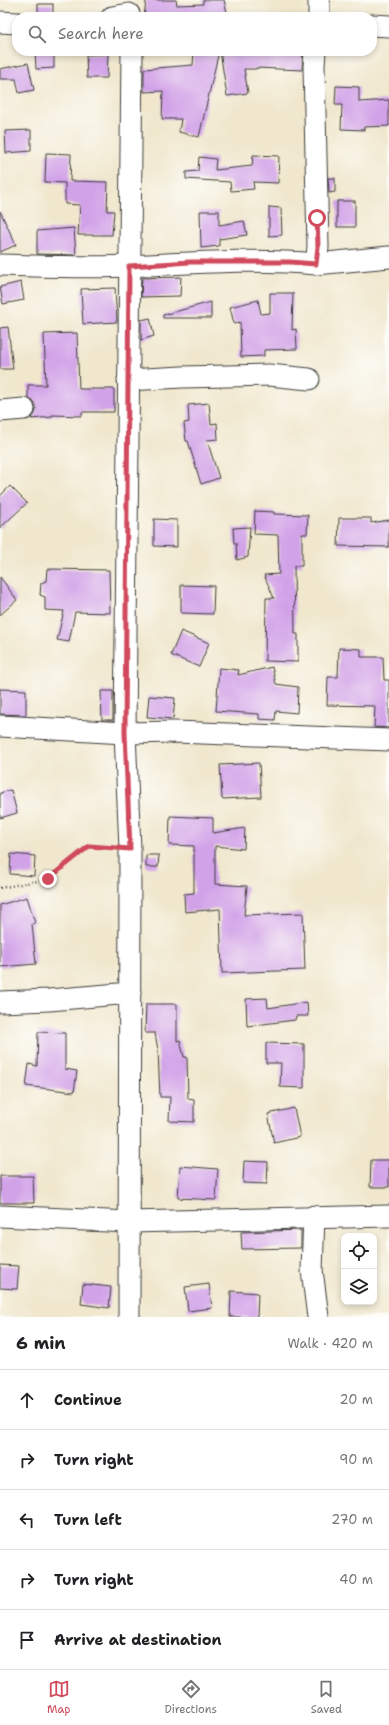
<!DOCTYPE html>
<html lang="en">
<head>
<meta charset="utf-8">
<style>
	body { margin:0; font-family:"Shantell Sans",sans-serif; background:#f2f2f2; color:#202124 }
	.controls { position:absolute; right:12px; bottom:12px; display:grid; overflow:hidden; border-radius:8px; box-shadow:0 2px 6px #0003 }
	.controls button { width:36px; height:36px; display:grid; place-items:center; padding:0; border:0; border-bottom:1px solid #e0e0e0; background:#fff; color:#202124; font:20px sans-serif }
	.stop { position:absolute; width:12px; height:12px; margin:-9px; border:3px solid #d1495b; border-radius:50%; background:#fff }
	.stop.end { background:#d1495b; border-color:#fff; box-shadow:0 1px 4px #0008 }
	.list { margin:0; padding:0; list-style:none }
	h2 { display:flex; justify-content:space-between; align-items:center; height:52px; margin:0; padding:0 16px; font-size:17px }
	h2 small { font-size:13px; font-weight:400; color:#757577 }
	.list li { display:grid; grid-template-columns:26px 1fr auto; gap:12px; align-items:center; box-sizing:border-box; height:60px; padding:0 16px; border-top:1px solid #e0e0e0 }
	.list b { display:block; font-size:15px; white-space:nowrap }
	.list em { font-size:13px; font-style:normal; color:#757577 }
	.icon { flex:none; width:22px; height:22px; fill:none; stroke:currentColor; stroke-width:2; stroke-linecap:round; stroke-linejoin:round }
	.map { position:relative; flex:none; width:389px; height:1317px; overflow:hidden }
	.search { position:absolute; background:#fff; box-shadow:0 2px 6px #0003; left:12px; right:12px; top:12px; height:44px; display:flex; align-items:center; gap:10px; box-sizing:border-box; padding:0 14px; border-radius:16px; color:#757577; font-size:15px }
	.sheet { height:352px; background:#fff }
	nav { display:flex; justify-content:space-around; align-items:center; box-sizing:border-box; height:56px; border-top:1px solid #e0e0e0; background:#fff; font-size:11px; color:#757577 }
	nav a { display:grid; justify-items:center; gap:2px }
	nav .on { color:#d1495b }
	.map>svg:first-child { display:block }
	.building { fill:#d1a2e8 }
	.lines { fill:none; stroke-linecap:round; stroke-linejoin:round }
	.minor-casing { stroke:#3c3a37; stroke-width:23 }
	.path { stroke:#3c3a37; stroke-width:2.5; stroke-dasharray:1 3; stroke-linecap:butt }
	.minor { stroke:#fff; stroke-width:21 }
	.route { stroke:#d1495b; stroke-width:5 }
</style>
</head>
<body>
<div class="map">
<svg width="389" height="1317" viewBox="0 0 389 1317">
	<rect width="100%" height="100%" fill="#fdfcf7"/>
	<filter id="ink" filterUnits="userSpaceOnUse"><feTurbulence type="fractalNoise" baseFrequency=".025" numOctaves="2"/><feDisplacementMap in="SourceGraphic" scale="8" xChannelSelector="R" yChannelSelector="G"/><feConvolveMatrix kernelMatrix="1 2 1 2 8 2 1 2 1" color-interpolation-filters="sRGB"/></filter>
	<filter id="wash" filterUnits="userSpaceOnUse"><feTurbulence type="fractalNoise" baseFrequency=".012" numOctaves="4" result="noise"/><feDisplacementMap in="SourceGraphic" scale="16" xChannelSelector="R" yChannelSelector="G"/><feGaussianBlur stdDeviation="0.9" result="paint"/><feColorMatrix in="noise" values="0 0 0 0 0 0 0 0 0 0 0 0 0 0 0 0 0 1.4 0 .05"/><feComposite in="paint" operator="in"/></filter>
	<g filter="url(#wash)">
		<rect width="100%" height="100%" fill="#f0e7cd"/>
		<g id="blocks">
			<g class="building">
				<polygon points="146,0 176,0 177,5 203,4 203,0 224,0 228,17 144,17"/>
				<rect x="38" y="4" width="15" height="13"/>
				<polygon points="35,51 54,51 54,68 36,69"/>
				<polygon points="194,51 219,51 199,137 179,132 181,119 162,119 163,91 144,92 144,69 193,65"/>
				<polygon points="220,51 303,51 302,70 256,68 256,69 244,69 248,93 227,96"/>
				<polygon points="108,54 107,78 87,78 86,55"/>
				<polygon points="28,63 34,90 19,93 16,79 0,79 0,69"/>
				<polygon points="336,86 359,87 359,102 389,100 389,126 364,127 364,130 341,129 342,105 335,105"/>
				<polygon points="31,130 31,151 6,153 5,131"/>
				<polygon points="46,153 71,154 70,181 108,182 107,211 114,211 112,235 78,235 80,205 65,204 65,183 45,182"/>
				<polygon points="253,155 279,156 278,183 253,182 254,189 231,191 230,182 186,179 186,172 198,171 199,157 216,159 215,170 252,166"/>
				<polygon points="328,178 335,178 335,192 329,193"/>
				<rect x="337" y="201" width="18" height="26"/>
				<polygon points="269,207 281,208 282,235 269,236"/>
				<polygon points="0,211 16,245 0,252"/>
				<polygon points="200,211 219,211 219,225 244,221 247,235 219,239 219,246 201,248"/>
				<polygon points="74,228 76,255 37,254 37,231"/>
				<polygon points="181,277 180,296 141,297 142,278"/>
				<polygon points="21,282 24,300 3,304 0,287"/>
				<polygon points="115,288 117,322 83,324 81,289"/>
				<polygon points="270,293 293,293 292,330 296,329 297,349 264,350 264,356 241,357 240,322 234,324 230,307 258,300 261,314 270,313"/>
				<polygon points="211,302 211,318 163,318 163,315"/>
				<polygon points="150,318 154,336 141,340 141,320"/>
				<polygon points="8,327 13,369 0,369 0,328"/>
				<polygon points="77,333 79,389 114,389 114,412 82,412 82,416 52,415 52,417 31,419 35,414 36,408 34,402 28,398 28,385 46,385 44,334"/>
				<polygon points="209,403 211,424 217,423 218,439 207,440 219,478 201,484 188,441 186,441 184,423 189,422 188,405"/>
				<polygon points="10,486 27,503 0,528 0,496"/>
				<polygon points="255,511 274,512 274,514 308,515 307,534 302,534 302,566 294,566 295,634 298,634 298,662 265,661 266,598 274,598 264,575 279,574 278,535 254,534"/>
				<polygon points="339,518 371,518 371,523 389,520 389,547 338,546"/>
				<polygon points="154,519 177,520 177,547 154,546"/>
				<polygon points="250,527 248,557 237,560 236,543 234,543 233,528"/>
				<polygon points="47,569 109,570 110,613 75,612 69,642 57,640 64,611 45,610 45,597 40,595 41,583 46,581"/>
				<polygon points="0,577 17,600 0,615"/>
				<polygon points="181,585 214,586 213,614 181,613"/>
				<polygon points="181,631 209,643 199,667 171,655"/>
				<polygon points="339,648 361,649 361,657 383,657 384,680 389,680 389,728 374,727 375,706 327,705 328,677 338,677"/>
				<polygon points="272,667 276,684 298,687 297,713 276,711 275,720 259,719 259,714 216,711 219,668 239,670 238,675"/>
				<polygon points="0,689 26,690 26,715 0,714"/>
				<polygon points="101,691 113,691 113,720 102,720"/>
				<polygon points="149,696 175,698 173,719 147,717"/>
				<polygon points="259,763 261,797 222,799 220,765"/>
				<polygon points="11,790 17,813 0,818 0,793"/>
				<polygon points="170,816 213,818 213,833 245,828 244,849 215,846 215,884 247,886 244,915 303,913 305,970 222,973 220,909 185,912 184,894 194,893 194,846 169,845"/>
				<polygon points="11,854 35,856 34,876 10,874"/>
				<polygon points="146,855 159,855 158,867 146,867"/>
				<polygon points="27,897 35,923 32,924 36,964 0,967 0,905"/>
				<polygon points="267,998 268,1008 307,1002 308,1016 296,1016 295,1020 247,1026 246,999"/>
				<polygon points="146,1004 177,1004 177,1041 180,1040 184,1057 187,1057 188,1099 194,1100 194,1122 169,1121 170,1097 160,1097 158,1050 155,1033 145,1033"/>
				<polygon points="38,1032 65,1033 65,1069 77,1071 74,1092 26,1086 29,1064 37,1066"/>
				<polygon points="266,1043 304,1044 304,1088 280,1087 281,1063 266,1063"/>
				<polygon points="294,1108 300,1137 274,1143 268,1114"/>
				<polygon points="371,1160 389,1160 389,1187 370,1187"/>
				<polygon points="244,1161 268,1162 267,1184 243,1183"/>
				<polygon points="180,1166 218,1169 216,1200 178,1198"/>
				<polygon points="0,1176 33,1176 34,1203 0,1203"/>
				<polygon points="301,1230 301,1248 242,1249 241,1232"/>
				<polygon points="0,1265 19,1266 17,1289 0,1288"/>
				<polygon points="83,1284 111,1287 109,1308 81,1304"/>
				<polygon points="209,1284 212,1308 188,1311 185,1287"/>
				<polygon points="231,1291 258,1293 257,1317 230,1317"/>
			</g>
		</g>
	</g>
	<g filter="url(#ink)">
		<use href="#blocks" fill-opacity="0" stroke="#3c3a37" stroke-width="1"/>
		<g class="lines">
			<defs>
				<g id="minor">
					<polyline points="112,17 129,14"/>
					<polyline points="319,17 319,0"/>
					<polyline points="0,22 17,23"/>
					<polyline points="372,25 389,26"/>
					<polyline points="316,264 389,257"/>
					<path d="M0 265C43 266 87 268 131 266 192 263 255 258 316 264L318 247 314 66 315 51"/>
					<polyline points="128,380 182,377 269,375 309,379"/>
					<polyline points="0,411 24,409"/>
					<polyline points="0,726 125,733 175,732 389,740"/>
					<polyline points="0,1002 49,1000 130,993"/>
					<polyline points="0,1216 129,1222 389,1216"/>
					<polyline points="314,1216 312,1270 318,1317"/>
					<polyline points="129,1317 130,849 125,733 132,51"/>
				</g>
			</defs>
			<use href="#minor" class="minor-casing"/>
			<polyline class="path" points="0,888 48,879 89,846 113,848"/>
			<use href="#minor" class="minor"/>
		</g>
	</g>
	<g class="lines" filter="url(#ink)">
		<polyline class="route" points="48,879 89,846 130,849 125,733 129,266 190,262 290,262 316,264 318,247 317,218"/>
	</g>
</svg>
<div class="controls">
<button><svg class="icon" aria-label="locate" viewBox="0 0 24 24"><circle cx="12" cy="12" r="6"/><path d="M12 2v4M12 18v4M2 12h4M18 12h4"/></svg></button>
<button><svg class="icon" aria-label="layers" viewBox="0 0 24 24"><path d="M12 4l9 5-9 5-9-5zM3 14l9 5 9-5"/></svg></button>
</div>
<div class="stop" style="left:317px;top:218px"></div>
<div class="stop end" style="left:48px;top:879px"></div>
<div class="search"><svg class="icon" aria-label="search" viewBox="0 0 24 24"><circle cx="10" cy="10" r="6"/><path d="M15 15l6 6"/></svg>Search here</div>
</div>
<section class="sheet">
<h2>6 min<small>Walk · 420 m</small></h2>
<ul class="list">
<li><svg class="icon" aria-label="ahead" viewBox="0 0 24 24"><path d="M12 20V5M6 11l6-6 6 6"/></svg><div><b>Continue</b></div><em>20 m</em></li>
<li><svg class="icon" aria-label="right" viewBox="0 0 24 24"><path d="M7 20v-9h11M14 6l5 5-5 5"/></svg><div><b>Turn right</b></div><em>90 m</em></li>
<li><svg class="icon" aria-label="left" viewBox="0 0 24 24"><path d="M17 20v-9H6M10 6l-5 5 5 5"/></svg><div><b>Turn left</b></div><em>270 m</em></li>
<li><svg class="icon" aria-label="right" viewBox="0 0 24 24"><path d="M7 20v-9h11M14 6l5 5-5 5"/></svg><div><b>Turn right</b></div><em>40 m</em></li>
<li><svg class="icon" aria-label="arrive" viewBox="0 0 24 24"><path d="M6 21V4h12l-3 4 3 4H6"/></svg><div><b>Arrive at destination</b></div></li>
</ul>
</section>
<nav>
<a class="on"><svg class="icon" aria-label="map" viewBox="0 0 24 24"><path d="M3 6l6-2 6 2 6-2v14l-6 2-6-2-6 2zM9 4v14M15 6v14"/></svg>Map</a>
<a><svg class="icon" aria-label="directions" viewBox="0 0 24 24"><path d="M12 3l9 9-9 9-9-9zM9 14v-3h6M13 9l2 2-2 2"/></svg>Directions</a>
<a><svg class="icon" aria-label="saved" viewBox="0 0 24 24"><path d="M7 4h10v16l-5-4-5 4z"/></svg>Saved</a>
</nav>
</body>
</html>
